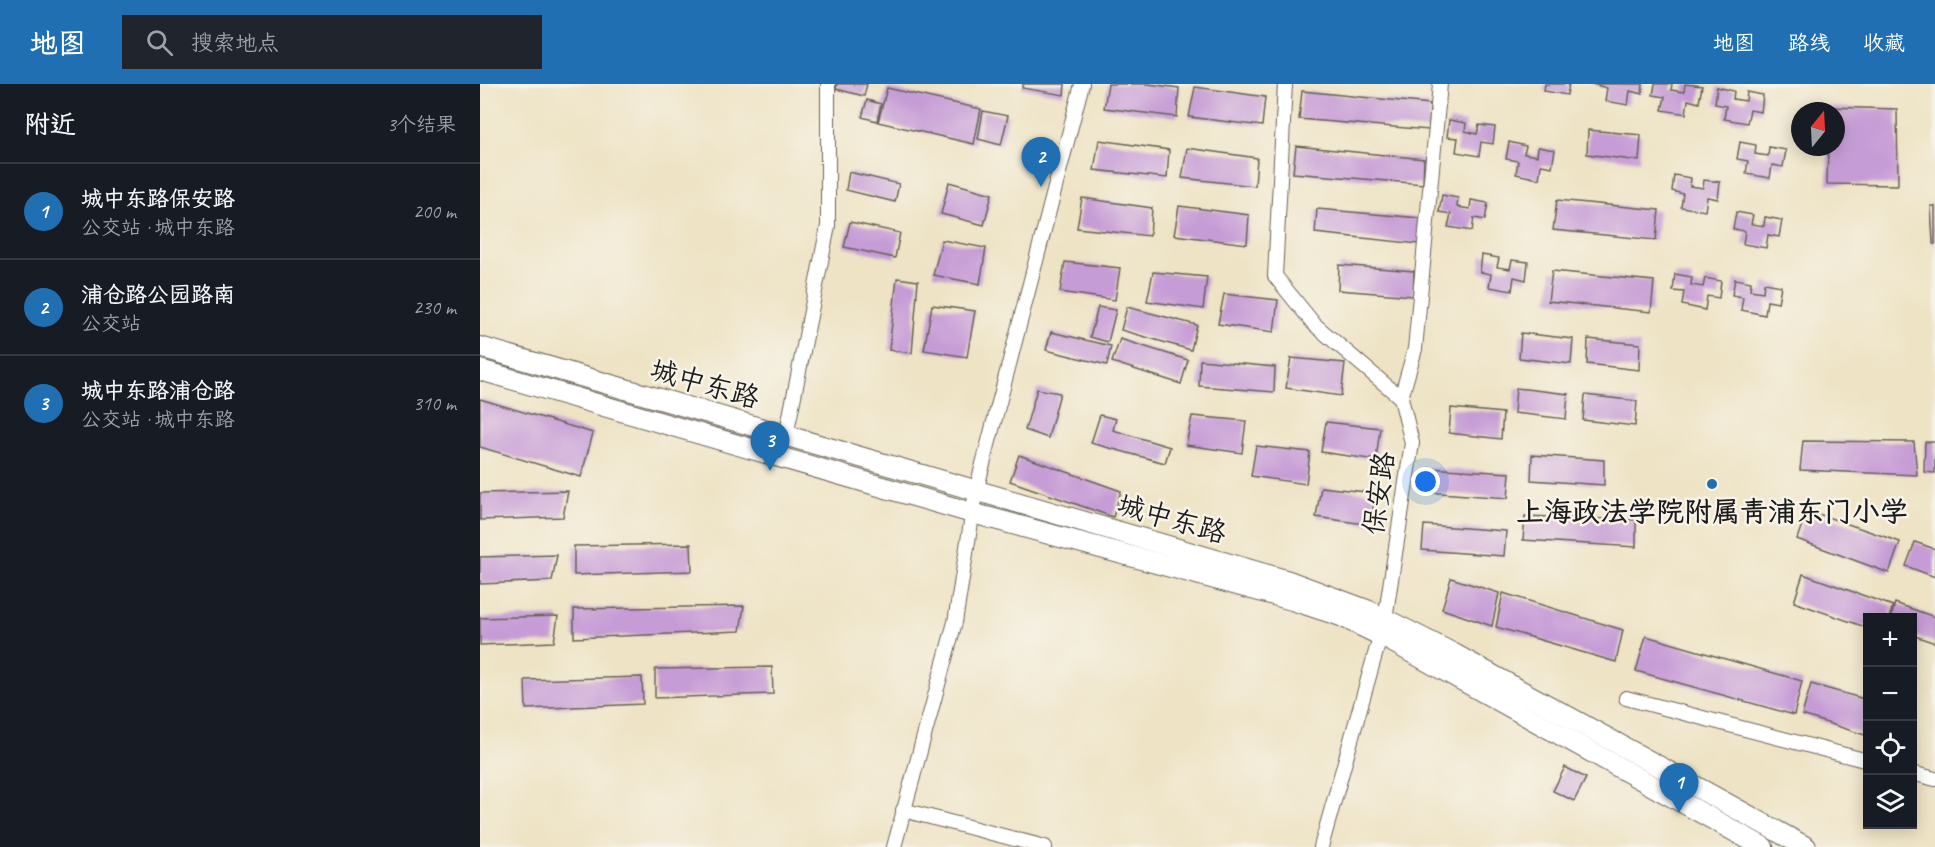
<!DOCTYPE html>
<html lang="zh">
<head>
<meta charset="utf-8">
<style>
	body { margin:0; font-family:Caveat,"LXGW WenKai TC",sans-serif; background:#20242c; color:#f1f3f6 }
	.controls { position:absolute; right:18px; bottom:18px; display:grid; overflow:hidden; border-radius:0px; box-shadow:0 3px 15px #0003 }
	.controls button { width:54px; height:54px; display:grid; place-items:center; padding:0; border:0; border-bottom:2px solid #363941; background:#171b24; color:#f1f3f6; font:30px sans-serif }
	.compass { position:absolute; left:1311px; top:18px; width:54px; height:54px; border-radius:50%; background:#171b24; box-shadow:0 3px 15px #0003; rotate:18deg }
	.you { position:absolute; left:946px; top:398px; width:21px; height:21px; margin:-15px; border:4px solid #fff; border-radius:50%; background:#1a73e8; box-shadow:0 0 0 9px #1a73e833 }
	.badge { display:grid; place-items:center; width:39px; height:39px; border-radius:50%; background:#1f6fb2; color:#fff; font-size:20px; font-weight:700 }
	.pin { position:absolute; translate:-50% -50px; filter:drop-shadow(0 2px 3px #0008) }
	.pin::after { content:''; position:absolute; top:32px; width:21px; height:18px; background:inherit; clip-path:polygon(0 0,100% 0,50% 100%) }
	.list { margin:0; padding:0; list-style:none }
	h2 { display:flex; justify-content:space-between; align-items:center; height:78px; margin:0; padding:0 24px; font-size:26px }
	h2 small { font-size:20px; font-weight:400; color:#9ea1a6 }
	.list li { display:grid; grid-template-columns:39px 1fr auto; gap:18px; align-items:center; box-sizing:border-box; height:96px; padding:0 24px; border-top:2px solid #363941 }
	.list b { display:block; font-size:22px; white-space:nowrap }
	.list p { margin:0; font-size:20px; white-space:nowrap; color:#9ea1a6 }
	.list em { font-size:20px; font-style:normal; color:#9ea1a6 }
	.icon { flex:none; width:33px; height:33px; fill:none; stroke:currentColor; stroke-width:2; stroke-linecap:round; stroke-linejoin:round }
	.map { position:relative; flex:none; width:1455px; height:763px; overflow:hidden }
	header { display:flex; align-items:center; gap:36px; box-sizing:border-box; height:84px; padding:0 30px; background:#1f6fb2; color:#fff }
	header strong { font-size:28px }
	nav { display:flex; gap:33px; margin-inline-start:auto; font-size:21px }
	.search { width:420px; height:54px; background:#20242c; display:flex; align-items:center; gap:15px; box-sizing:border-box; padding:0 21px; border-radius:0px; color:#9ea1a6; font-size:22px }
	main { display:flex }
	aside { flex:1; background:#171b24 }
	.map>svg:first-child { display:block }
	.building { fill:#c69cd6 }
	.lines { fill:none; stroke-linecap:round; stroke-linejoin:round }
	.street-casing { stroke:#666257; stroke-width:16 }
	.secondary-casing { stroke:#666257; stroke-width:22 }
	.street { stroke:#fff; stroke-width:14 }
	.secondary { stroke:#fff; stroke-width:20 }
	.poi-dot { fill:#1f6fb2; stroke:#f7f3e8; stroke-width:2 }
	.labels { text-anchor:middle; stroke-width:5; stroke-linejoin:round; paint-order:stroke }
	.street-label { font-size:28px; fill:#1c1c1c; stroke:#f7f3e8 }
	.poi-label { font-size:28px; font-weight:bold; fill:#1c1c1c; stroke:#f7f3e8 }
</style>
</head>
<body>
<header>
<strong>地图</strong>
<div class="search"><svg class="icon" aria-label="search" viewBox="0 0 24 24"><circle cx="10" cy="10" r="6"/><path d="M15 15l6 6"/></svg>搜索地点</div>
<nav><a>地图</a><a>路线</a><a>收藏</a></nav>
</header>
<main>
<aside>
<h2>附近<small>3个结果</small></h2>
<ul class="list">
<li><span class="badge">1</span><div><b>城中东路保安路</b><p>公交站 · 城中东路</p></div><em>200 m</em></li>
<li><span class="badge">2</span><div><b>浦仓路公园路南</b><p>公交站</p></div><em>230 m</em></li>
<li><span class="badge">3</span><div><b>城中东路浦仓路</b><p>公交站 · 城中东路</p></div><em>310 m</em></li>
</ul>
</aside>
<div class="map">
<svg width="1455" height="763" viewBox="0 0 1455 763">
	<rect width="100%" height="100%" fill="#f7f3e8"/>
	<filter id="ink" filterUnits="userSpaceOnUse"><feTurbulence type="fractalNoise" baseFrequency=".0167" numOctaves="2"/><feDisplacementMap in="SourceGraphic" scale="12" xChannelSelector="R" yChannelSelector="G"/><feConvolveMatrix kernelMatrix="1 2 1 2 8 2 1 2 1" color-interpolation-filters="sRGB"/></filter>
	<filter id="wash" filterUnits="userSpaceOnUse"><feTurbulence type="fractalNoise" baseFrequency=".008" numOctaves="4" result="noise"/><feDisplacementMap in="SourceGraphic" scale="24" xChannelSelector="R" yChannelSelector="G"/><feGaussianBlur stdDeviation="1.35" result="paint"/><feColorMatrix in="noise" values="0 0 0 0 0 0 0 0 0 0 0 0 0 0 0 0 0 1.4 0 .05"/><feComposite in="paint" operator="in"/></filter>
	<g filter="url(#wash)">
		<rect width="100%" height="100%" fill="#eee3c5"/>
		<g id="blocks">
			<g class="building">
				<polygon points="357,0 387,0 384,12 356,5"/>
				<polygon points="543,0 585,0 584,11 542,4"/>
				<polygon points="628,0 668,0 699,4 697,33 624,24"/>
				<polygon points="1065,0 1089,0 1087,11 1064,7"/>
				<polygon points="1112,0 1163,0 1162,10 1150,7 1148,21 1125,17 1127,4"/>
				<polygon points="1175,0 1192,0 1191,6 1204,8 1205,0 1222,2 1219,19 1208,16 1206,30 1182,26 1185,13 1173,11"/>
				<polygon points="715,3 785,13 782,42 709,33"/>
				<polygon points="1237,3 1254,7 1253,15 1266,17 1267,8 1283,11 1281,28 1270,26 1267,39 1244,35 1246,22 1235,20"/>
				<polygon points="407,4 501,25 494,60 398,38"/>
				<polygon points="822,7 950,20 949,46 819,35"/>
				<polygon points="387,16 401,20 397,37 382,33"/>
				<polygon points="1348,23 1417,25 1418,101 1347,100 1348,63 1356,63 1356,27 1348,27"/>
				<polygon points="503,27 528,32 521,61 498,55"/>
				<polygon points="969,36 986,39 985,47 997,50 999,41 1015,43 1013,60 1001,58 999,72 976,68 978,54 967,53"/>
				<polygon points="1108,46 1161,51 1159,77 1107,70"/>
				<polygon points="619,56 689,66 687,94 614,86"/>
				<polygon points="1029,58 1046,62 1044,70 1057,72 1058,63 1075,66 1072,83 1061,81 1059,95 1036,90 1038,77 1026,75"/>
				<polygon points="1260,58 1276,61 1275,70 1288,72 1289,63 1306,66 1303,83 1292,81 1290,94 1266,90 1268,77 1257,75"/>
				<polygon points="816,62 944,75 943,100 813,89"/>
				<polygon points="707,64 777,74 775,102 702,94"/>
				<polygon points="369,88 419,100 415,118 366,106"/>
				<polygon points="1194,91 1211,94 1210,102 1223,104 1224,96 1240,98 1238,115 1227,113 1225,127 1201,123 1203,110 1192,107"/>
				<polygon points="469,98 512,110 504,141 461,130"/>
				<polygon points="962,111 978,114 977,123 990,125 991,116 1008,119 1005,136 994,134 992,147 968,143 971,130 959,128"/>
				<polygon points="602,114 672,124 670,152 597,144"/>
				<polygon points="1077,116 1179,126 1176,156 1073,146"/>
				<polygon points="699,122 769,131 767,160 694,151"/>
				<polygon points="1451,122 1455,122 1455,160 1453,160"/>
				<polygon points="837,125 940,134 939,160 835,149"/>
				<polygon points="1256,128 1273,131 1271,140 1284,142 1285,133 1302,136 1299,153 1288,151 1286,164 1263,160 1265,147 1253,145"/>
				<polygon points="370,138 420,149 415,174 364,163"/>
				<polygon points="462,156 506,164 500,200 453,191"/>
				<polygon points="1002,171 1019,174 1017,183 1030,185 1032,176 1048,178 1046,196 1034,193 1032,207 1009,203 1011,190 1000,188"/>
				<polygon points="585,178 640,184 635,216 580,208"/>
				<polygon points="859,181 934,187 933,212 858,206"/>
				<polygon points="1072,187 1174,197 1171,228 1068,217"/>
				<polygon points="673,188 727,193 723,225 667,217"/>
				<polygon points="1195,190 1212,193 1211,201 1223,203 1225,194 1241,197 1239,214 1227,212 1225,226 1202,221 1204,208 1193,207"/>
				<polygon points="417,194 438,197 432,269 409,266"/>
				<polygon points="1255,195 1271,198 1270,206 1283,208 1284,199 1301,202 1298,219 1287,217 1285,231 1261,226 1263,213 1252,211"/>
				<polygon points="744,210 798,216 794,248 738,240"/>
				<polygon points="452,221 495,227 487,273 444,266"/>
				<polygon points="618,223 636,226 628,258 610,253"/>
				<polygon points="647,223 717,241 711,266 641,246"/>
				<polygon points="571,248 631,262 627,281 566,266"/>
				<polygon points="1041,249 1093,255 1091,280 1039,274"/>
				<polygon points="640,255 708,276 701,300 632,278"/>
				<polygon points="1108,255 1160,260 1159,286 1107,280"/>
				<polygon points="811,274 865,279 861,312 806,304"/>
				<polygon points="720,276 795,283 794,308 719,302"/>
				<polygon points="1036,304 1088,310 1086,335 1034,329"/>
				<polygon points="557,305 580,309 568,354 545,346"/>
				<polygon points="1105,311 1157,317 1155,342 1103,336"/>
				<polygon points="0,315 113,349 101,393 0,363"/>
				<polygon points="971,324 1023,329 1021,355 969,349"/>
				<polygon points="620,331 636,335 633,346 690,363 685,379 611,359"/>
				<polygon points="712,332 766,337 762,369 706,361"/>
				<polygon points="846,338 900,344 896,376 841,368"/>
				<polygon points="1323,357 1434,358 1437,391 1320,386"/>
				<polygon points="1445,358 1455,358 1455,389 1444,388"/>
				<polygon points="776,362 830,368 826,400 771,392"/>
				<polygon points="539,371 641,407 633,433 530,397"/>
				<polygon points="1052,371 1124,376 1124,401 1051,396"/>
				<polygon points="948,384 1030,389 1028,414 946,408"/>
				<polygon points="841,403 895,409 891,441 836,433"/>
				<polygon points="88,407 83,433 0,436 0,409"/>
				<polygon points="1327,426 1420,458 1409,489 1317,455"/>
				<polygon points="1045,432 1156,436 1156,463 1043,456"/>
				<polygon points="944,441 1026,447 1024,472 942,466"/>
				<polygon points="1435,458 1455,465 1455,493 1426,482"/>
				<polygon points="211,460 212,487 94,491 94,462"/>
				<polygon points="77,471 72,497 0,500 0,473"/>
				<polygon points="1323,490 1413,522 1409,534 1388,534 1388,544 1314,518"/>
				<polygon points="971,494 1019,509 1012,542 962,525"/>
				<polygon points="1023,509 1143,546 1136,578 1016,543"/>
				<polygon points="1415,519 1455,533 1455,559 1432,551 1432,534 1411,534"/>
				<polygon points="264,522 260,547 94,554 94,525"/>
				<polygon points="78,532 74,558 0,561 0,534"/>
				<polygon points="1166,552 1322,597 1314,631 1156,587"/>
				<polygon points="292,583 293,610 175,614 175,585"/>
				<polygon points="162,593 163,620 46,625 45,596"/>
				<polygon points="1331,600 1388,616 1388,652 1322,631"/>
				<polygon points="1085,683 1106,694 1094,717 1073,707"/>
			</g>
		</g>
	</g>
	<g filter="url(#ink)">
		<use href="#blocks" fill-opacity="0" stroke="#666257" stroke-width="1.5"/>
		<g class="lines">
			<defs>
				<g id="street">
					<polyline points="805,0 795,192 834,240 921,314 932,359 905,535 841,763"/>
					<polyline points="921,314 935,265 960,0"/>
					<polyline points="306,352 348,142 348,0"/>
					<polyline points="1146,614 1388,677"/>
					<polyline points="1432,689 1455,695"/>
					<polyline points="423,726 565,763"/>
					<polyline points="414,763 475,538 496,407 602,0"/>
				</g>
				<g id="secondary">
					<polyline points="0,263 809,497 887,526 974,570 1326,763"/>
					<polyline points="0,286 492,429 812,516 861,532 900,551 1283,763"/>
				</g>
			</defs>
			<use href="#street" class="street-casing"/>
			<use href="#secondary" class="secondary-casing"/>
			<use href="#street" class="street"/>
			<use href="#secondary" class="secondary"/>
		</g>
	</g>
	<circle class="poi-dot" cx="1232" cy="400" r="6"/>
	<g class="labels">
		<g class="street-label">
			<text transform="translate(225 299) rotate(16)" y="10">城中东路</text>
			<text transform="translate(898 409) rotate(-82)" y="10">保安路</text>
			<text transform="translate(692 434) rotate(16)" y="10">城中东路</text>
		</g>
		<g class="poi-label">
			<text x="1232" y="437">上海政法学院附属青浦东门小学</text>
		</g>
	</g>
</svg>
<div class="controls">
<button>+</button>
<button>−</button>
<button><svg class="icon" aria-label="locate" viewBox="0 0 24 24"><circle cx="12" cy="12" r="6"/><path d="M12 2v4M12 18v4M2 12h4M18 12h4"/></svg></button>
<button><svg class="icon" aria-label="layers" viewBox="0 0 24 24"><path d="M12 4l9 5-9 5-9-5zM3 14l9 5 9-5"/></svg></button>
</div>
<svg class="compass" viewBox="-18 -18 36 36"><path d="M0-13l5 13h-10z" fill="#e53935"/><path d="M0 13l5-13h-10z" fill="#9ea1a6"/></svg>
<div class="you"></div>
<div class="pin badge" style="left:1199px;top:729px">1</div>
<div class="pin badge" style="left:561px;top:103px">2</div>
<div class="pin badge" style="left:290px;top:387px">3</div>
</div>
</main>
</body>
</html>
